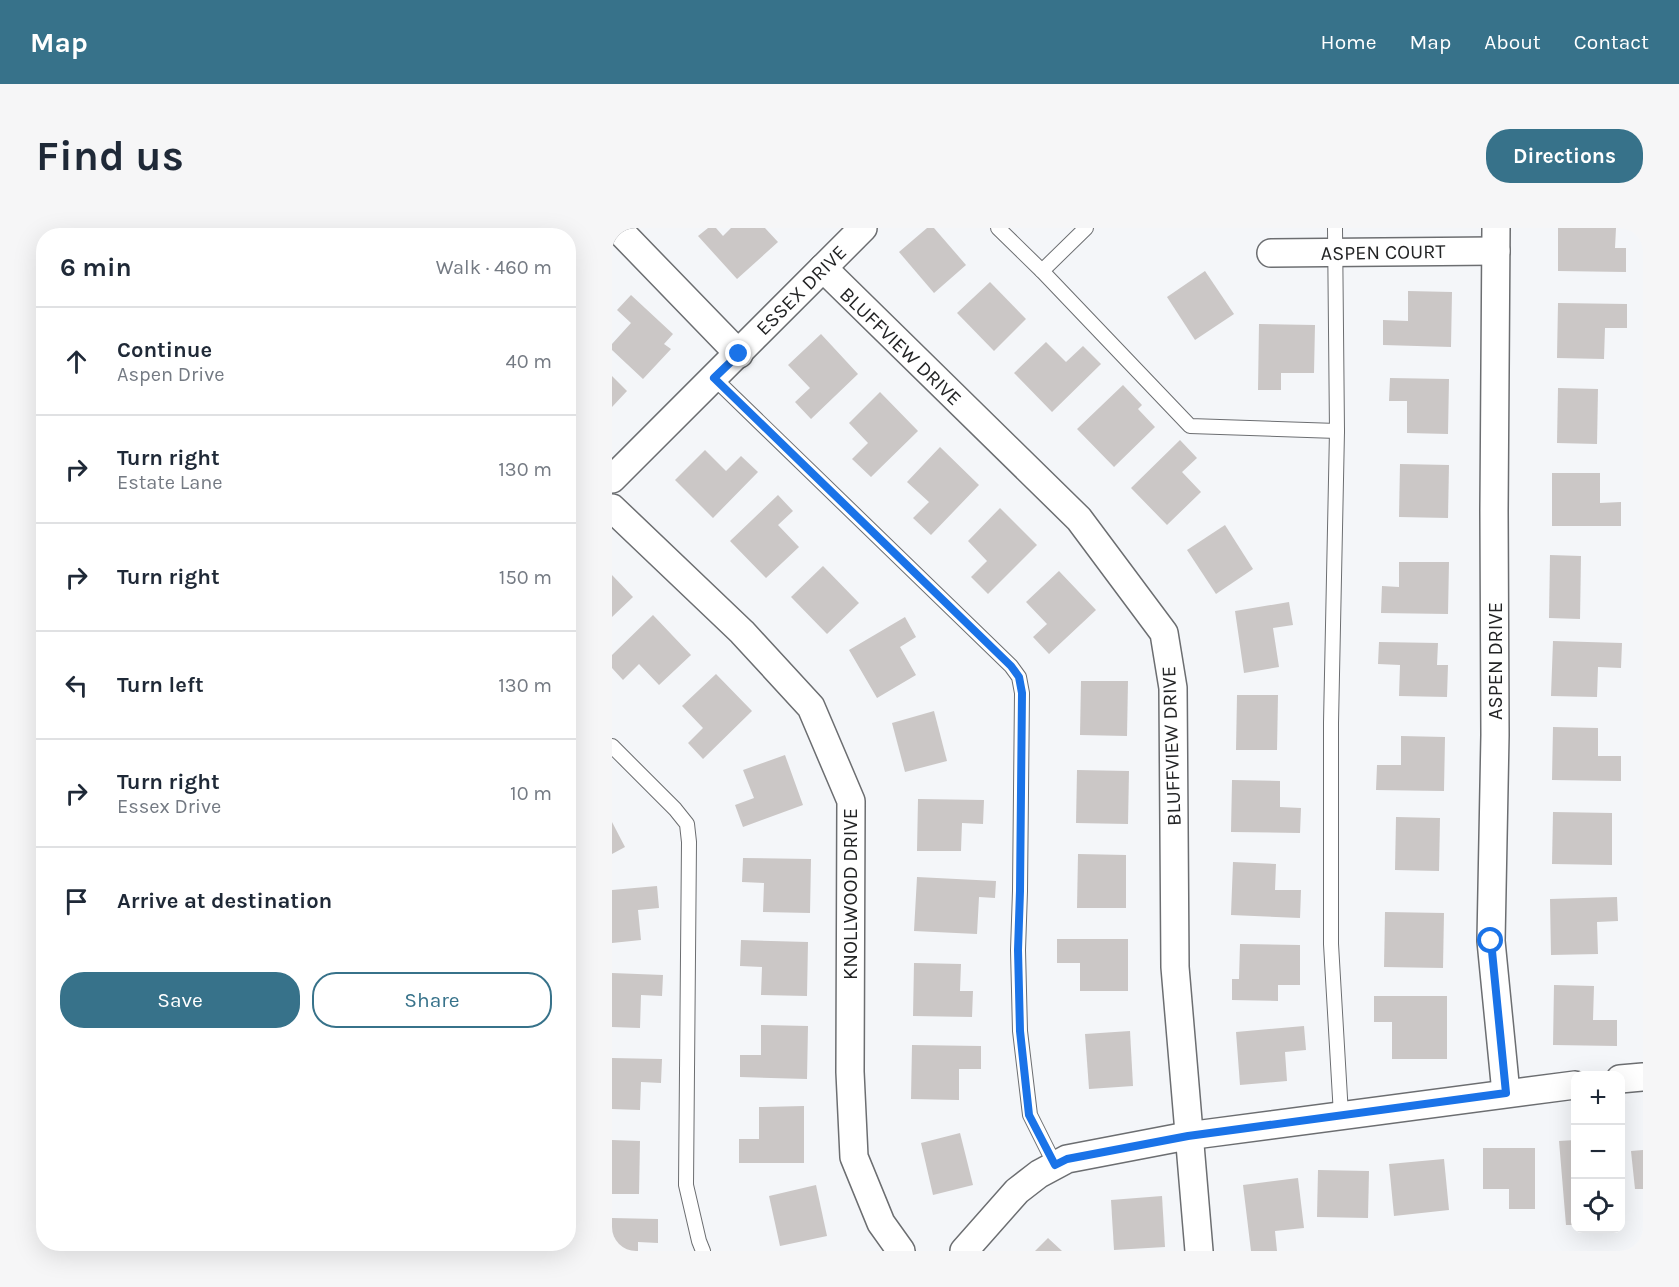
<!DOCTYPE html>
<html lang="en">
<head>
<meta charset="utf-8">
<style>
	body { margin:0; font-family:Karla,sans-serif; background:#f6f6f7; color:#1f2937 }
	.controls { position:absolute; right:18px; bottom:18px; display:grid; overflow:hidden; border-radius:12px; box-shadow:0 6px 24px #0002 }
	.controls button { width:54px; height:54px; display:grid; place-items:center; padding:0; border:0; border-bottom:2px solid #e0e1e3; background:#fff; color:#1f2937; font:30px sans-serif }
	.stop { position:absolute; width:18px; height:18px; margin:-14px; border:4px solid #1a73e8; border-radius:50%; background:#fff }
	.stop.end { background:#1a73e8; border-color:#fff; box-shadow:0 2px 6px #0008 }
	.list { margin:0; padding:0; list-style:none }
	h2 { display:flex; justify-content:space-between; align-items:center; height:78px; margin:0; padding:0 24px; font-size:26px }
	h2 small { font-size:20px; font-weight:400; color:#747a83 }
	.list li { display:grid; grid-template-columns:39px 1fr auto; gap:18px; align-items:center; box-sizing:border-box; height:108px; padding:0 24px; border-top:2px solid #e0e1e3 }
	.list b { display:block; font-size:22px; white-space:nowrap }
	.list p { margin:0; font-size:20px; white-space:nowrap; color:#747a83 }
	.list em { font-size:20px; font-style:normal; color:#747a83 }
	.actions { display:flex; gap:12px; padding:18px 24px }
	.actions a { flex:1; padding:14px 0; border:2px solid #37728a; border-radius:24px; text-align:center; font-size:21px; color:#37728a }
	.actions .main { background:#37728a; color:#fff }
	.icon { flex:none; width:33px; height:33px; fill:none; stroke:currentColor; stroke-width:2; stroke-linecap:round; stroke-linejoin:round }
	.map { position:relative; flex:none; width:1031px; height:1023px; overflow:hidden; border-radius:24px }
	header { display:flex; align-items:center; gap:36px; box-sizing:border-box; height:84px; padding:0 30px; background:#37728a; color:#fff }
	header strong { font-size:28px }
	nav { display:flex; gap:33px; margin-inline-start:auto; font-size:21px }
	.intro { display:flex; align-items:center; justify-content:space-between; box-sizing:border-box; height:144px; padding:0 36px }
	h1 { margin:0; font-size:42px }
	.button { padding:15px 27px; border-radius:24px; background:#37728a; color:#fff; font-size:21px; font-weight:700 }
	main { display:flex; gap:36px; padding:0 36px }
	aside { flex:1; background:#fff; border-radius:24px; box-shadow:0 6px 24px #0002 }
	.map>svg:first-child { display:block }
	.building { fill:#cbc7c6 }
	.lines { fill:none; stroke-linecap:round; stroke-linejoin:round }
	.lane-casing { stroke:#6c6e71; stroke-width:16 }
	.street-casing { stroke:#6c6e71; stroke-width:30 }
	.lane { stroke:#fff; stroke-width:14 }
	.street { stroke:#fff; stroke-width:27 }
	.route { stroke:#1a73e8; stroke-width:8 }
	.labels { text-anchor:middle; stroke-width:4.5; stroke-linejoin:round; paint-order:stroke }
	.street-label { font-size:20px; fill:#232425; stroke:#fff }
</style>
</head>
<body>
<header>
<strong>Map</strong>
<nav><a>Home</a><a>Map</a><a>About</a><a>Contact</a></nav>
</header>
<div class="intro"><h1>Find us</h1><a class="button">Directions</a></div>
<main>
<aside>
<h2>6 min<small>Walk · 460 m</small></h2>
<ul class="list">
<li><svg class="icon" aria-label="ahead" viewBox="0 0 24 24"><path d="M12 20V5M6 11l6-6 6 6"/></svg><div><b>Continue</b><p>Aspen Drive</p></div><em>40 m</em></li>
<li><svg class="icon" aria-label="right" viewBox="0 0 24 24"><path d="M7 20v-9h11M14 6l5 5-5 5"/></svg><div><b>Turn right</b><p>Estate Lane</p></div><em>130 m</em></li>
<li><svg class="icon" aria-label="right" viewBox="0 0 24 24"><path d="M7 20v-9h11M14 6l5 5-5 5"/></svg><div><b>Turn right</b></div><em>150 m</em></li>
<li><svg class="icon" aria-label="left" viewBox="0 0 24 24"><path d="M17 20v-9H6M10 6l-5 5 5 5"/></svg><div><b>Turn left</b></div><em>130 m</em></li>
<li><svg class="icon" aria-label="right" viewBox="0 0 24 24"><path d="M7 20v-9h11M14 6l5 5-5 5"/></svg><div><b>Turn right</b><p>Essex Drive</p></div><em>10 m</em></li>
<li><svg class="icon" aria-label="arrive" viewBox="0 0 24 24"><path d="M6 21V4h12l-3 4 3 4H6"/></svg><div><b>Arrive at destination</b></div></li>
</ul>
<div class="actions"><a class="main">Save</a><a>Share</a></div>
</aside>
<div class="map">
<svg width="1031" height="1023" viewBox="0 0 1031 1023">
	<rect width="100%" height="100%" fill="#f4f6f9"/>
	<g class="building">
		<polygon points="96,0 104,0 111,8 119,0 153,0 166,14 125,51 86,8"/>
		<polygon points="315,0 322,0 354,37 322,65 287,24"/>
		<polygon points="946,0 1004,0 1003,20 1014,20 1014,44 946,43"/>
		<polygon points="593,43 622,86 583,112 555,69"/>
		<polygon points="378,54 414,91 382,123 345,85"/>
		<polygon points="796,63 840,64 839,119 771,117 771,92 796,93"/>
		<polygon points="19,67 61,106 52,116 59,121 31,151 0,122 0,116 19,95 5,82"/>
		<polygon points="946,75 1015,76 1015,100 993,100 992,131 945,130"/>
		<polygon points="647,96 703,97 702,145 669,145 669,162 646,162"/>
		<polygon points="209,106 246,146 199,191 183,174 198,160 176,137"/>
		<polygon points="434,114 454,134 471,118 489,136 440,184 402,145"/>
		<polygon points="0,148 15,163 0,179"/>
		<polygon points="778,150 837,151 836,206 795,205 795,173 777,173"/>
		<polygon points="511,157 530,177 526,181 543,199 502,239 465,201"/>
		<polygon points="946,160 986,161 985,216 945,215"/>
		<polygon points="268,164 306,203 259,249 240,231 256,215 237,195"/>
		<polygon points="568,212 585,230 570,244 589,264 555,297 519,260"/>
		<polygon points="328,219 367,257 319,307 301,290 317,274 295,254"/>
		<polygon points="93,222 114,243 129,228 146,244 101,290 63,252"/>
		<polygon points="788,236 837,237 836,290 787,289"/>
		<polygon points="940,245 988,245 988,275 1009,274 1009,298 940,298"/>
		<polygon points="166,267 181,283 166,297 187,319 154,350 118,313"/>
		<polygon points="388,280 425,317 376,366 359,349 375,333 356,313"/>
		<polygon points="613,297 641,341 604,366 575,322"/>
		<polygon points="938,327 969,328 968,391 937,390"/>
		<polygon points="787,334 837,334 836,386 769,385 770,358 787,359"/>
		<polygon points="211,338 247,375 215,406 179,369"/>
		<polygon points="447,343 484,382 437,426 421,409 435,396 414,374"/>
		<polygon points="0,347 21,369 0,389"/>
		<polygon points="677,374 681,397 661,400 667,439 632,445 623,383"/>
		<polygon points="41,387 79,427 47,457 27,436 11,452 0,440 0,427"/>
		<polygon points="293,389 304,409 288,419 304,447 265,470 237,422"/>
		<polygon points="941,413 1010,415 1009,440 986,439 985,469 939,468"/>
		<polygon points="767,414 826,415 825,437 836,437 835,469 787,468 788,437 766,436"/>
		<polygon points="104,446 140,483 91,531 76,515 91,500 70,478"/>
		<polygon points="469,453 516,453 515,508 468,507"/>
		<polygon points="625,467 666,467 665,522 624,522"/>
		<polygon points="322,483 335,533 293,544 280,495"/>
		<polygon points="941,499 986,500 986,528 1009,528 1009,553 940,552"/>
		<polygon points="789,508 833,509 832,563 764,562 765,537 789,537"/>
		<polygon points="173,527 191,577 131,599 123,577 142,570 131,542"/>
		<polygon points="465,542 517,543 516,596 464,595"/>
		<polygon points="620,552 668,553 668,579 689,580 688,605 619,604"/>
		<polygon points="306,571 372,572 371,596 350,595 349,623 305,623"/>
		<polygon points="941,584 1000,585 1000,637 940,636"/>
		<polygon points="784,589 828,590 827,643 783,642"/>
		<polygon points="0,594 13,619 0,626"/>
		<polygon points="466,626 514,627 514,680 465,680"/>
		<polygon points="131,630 199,631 198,685 151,684 152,655 130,654"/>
		<polygon points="621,634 664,636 663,662 689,662 688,690 619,687"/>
		<polygon points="305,649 384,653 383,670 367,669 365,706 302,703"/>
		<polygon points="45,658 47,680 26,682 29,712 0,715 0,662"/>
		<polygon points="1005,669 1006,693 985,694 986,726 939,727 938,671"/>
		<polygon points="773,684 832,685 831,740 772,739"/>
		<polygon points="445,711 516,711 516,763 468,763 468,735 445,735"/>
		<polygon points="129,712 196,714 195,768 149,767 150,739 128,738"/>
		<polygon points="628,716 688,717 688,757 666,757 666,773 620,772 620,751 627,751"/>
		<polygon points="302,735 349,736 348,763 361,763 360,789 301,788"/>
		<polygon points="0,745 51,747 50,768 29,767 28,800 0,799"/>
		<polygon points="942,757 982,758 981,792 1005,792 1005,818 941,817"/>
		<polygon points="762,768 835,768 835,831 780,831 780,794 762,794"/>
		<polygon points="149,797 196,798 195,851 128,849 128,827 149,827"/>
		<polygon points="692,798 694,822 673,824 675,853 628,857 624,804"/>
		<polygon points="518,803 521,858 477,861 473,806"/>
		<polygon points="300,817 369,818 369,841 347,841 347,872 299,871"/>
		<polygon points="0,830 50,831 49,855 29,854 28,882 0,881"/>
		<polygon points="192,878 192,935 127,935 127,911 147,911 147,879"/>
		<polygon points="348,905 361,957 321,967 309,915"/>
		<polygon points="0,912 28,913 27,966 0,966"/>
		<polygon points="963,912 963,997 954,997 947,913"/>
		<polygon points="871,920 923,920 923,981 897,981 897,961 871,961"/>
		<polygon points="1031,922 1031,961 1023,961 1019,923"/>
		<polygon points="832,931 837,982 782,988 777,936"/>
		<polygon points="706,942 757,943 756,990 705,989"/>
		<polygon points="686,950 692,1000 663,1003 665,1023 639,1023 631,957"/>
		<polygon points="204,957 215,1008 168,1018 157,968"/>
		<polygon points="550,968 553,1019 502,1022 499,972"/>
		<polygon points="0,990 46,991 46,1015 26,1014 26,1023 0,1023"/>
		<polygon points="436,1010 450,1023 423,1023"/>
	</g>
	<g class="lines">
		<defs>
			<g id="lane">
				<polyline points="386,0 430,43 578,198 725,203"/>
				<polyline points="723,0 725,203 719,495 719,716 729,887"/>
				<polyline points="430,43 474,0"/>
				<polyline points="102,150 399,438 407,449 410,465 408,663 406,722 408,803 418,887 443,937"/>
				<polyline points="0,518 63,581 75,596 77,614 74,957 87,1013 91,1023"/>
			</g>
			<g id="street">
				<polyline points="5,0 127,126"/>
				<polyline points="884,0 882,283 883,507 879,713 894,865"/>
				<polyline points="659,25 884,23"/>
				<polyline points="211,40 467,291 552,405 561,460 563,739 587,1023"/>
				<polyline points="0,251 251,0"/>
				<polyline points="0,280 130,404 199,479 239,573 238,844 242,929 269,995 289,1023"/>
				<polyline points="1008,851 1031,849"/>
				<polyline points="352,1023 405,963 427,946 455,931 575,908 963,857"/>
			</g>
		</defs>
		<use href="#lane" class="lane-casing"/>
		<use href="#street" class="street-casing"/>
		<use href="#lane" class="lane"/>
		<use href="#street" class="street"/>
	</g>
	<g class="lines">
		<polyline class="route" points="127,126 102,150 399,438 407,449 410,465 408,663 406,722 408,803 417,887 443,937 455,931 576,908 894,865 879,713"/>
	</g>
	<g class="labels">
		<g class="street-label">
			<text transform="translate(771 24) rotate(-1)" y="7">ASPEN COURT</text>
			<text transform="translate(189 62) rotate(-45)" y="7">ESSEX DRIVE</text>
			<text transform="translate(289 118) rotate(44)" y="7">BLUFFVIEW DRIVE</text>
			<text transform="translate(883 433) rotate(-90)" y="7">ASPEN DRIVE</text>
			<text transform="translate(559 518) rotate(-92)" y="7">BLUFFVIEW DRIVE</text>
			<text transform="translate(238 666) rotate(-90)" y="7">KNOLLWOOD DRIVE</text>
		</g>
	</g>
</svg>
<div class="controls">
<button>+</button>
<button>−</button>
<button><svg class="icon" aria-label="locate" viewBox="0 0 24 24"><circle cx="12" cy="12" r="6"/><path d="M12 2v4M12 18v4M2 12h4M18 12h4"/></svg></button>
</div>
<div class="stop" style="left:879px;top:713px"></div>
<div class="stop end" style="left:127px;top:126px"></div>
</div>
</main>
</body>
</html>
